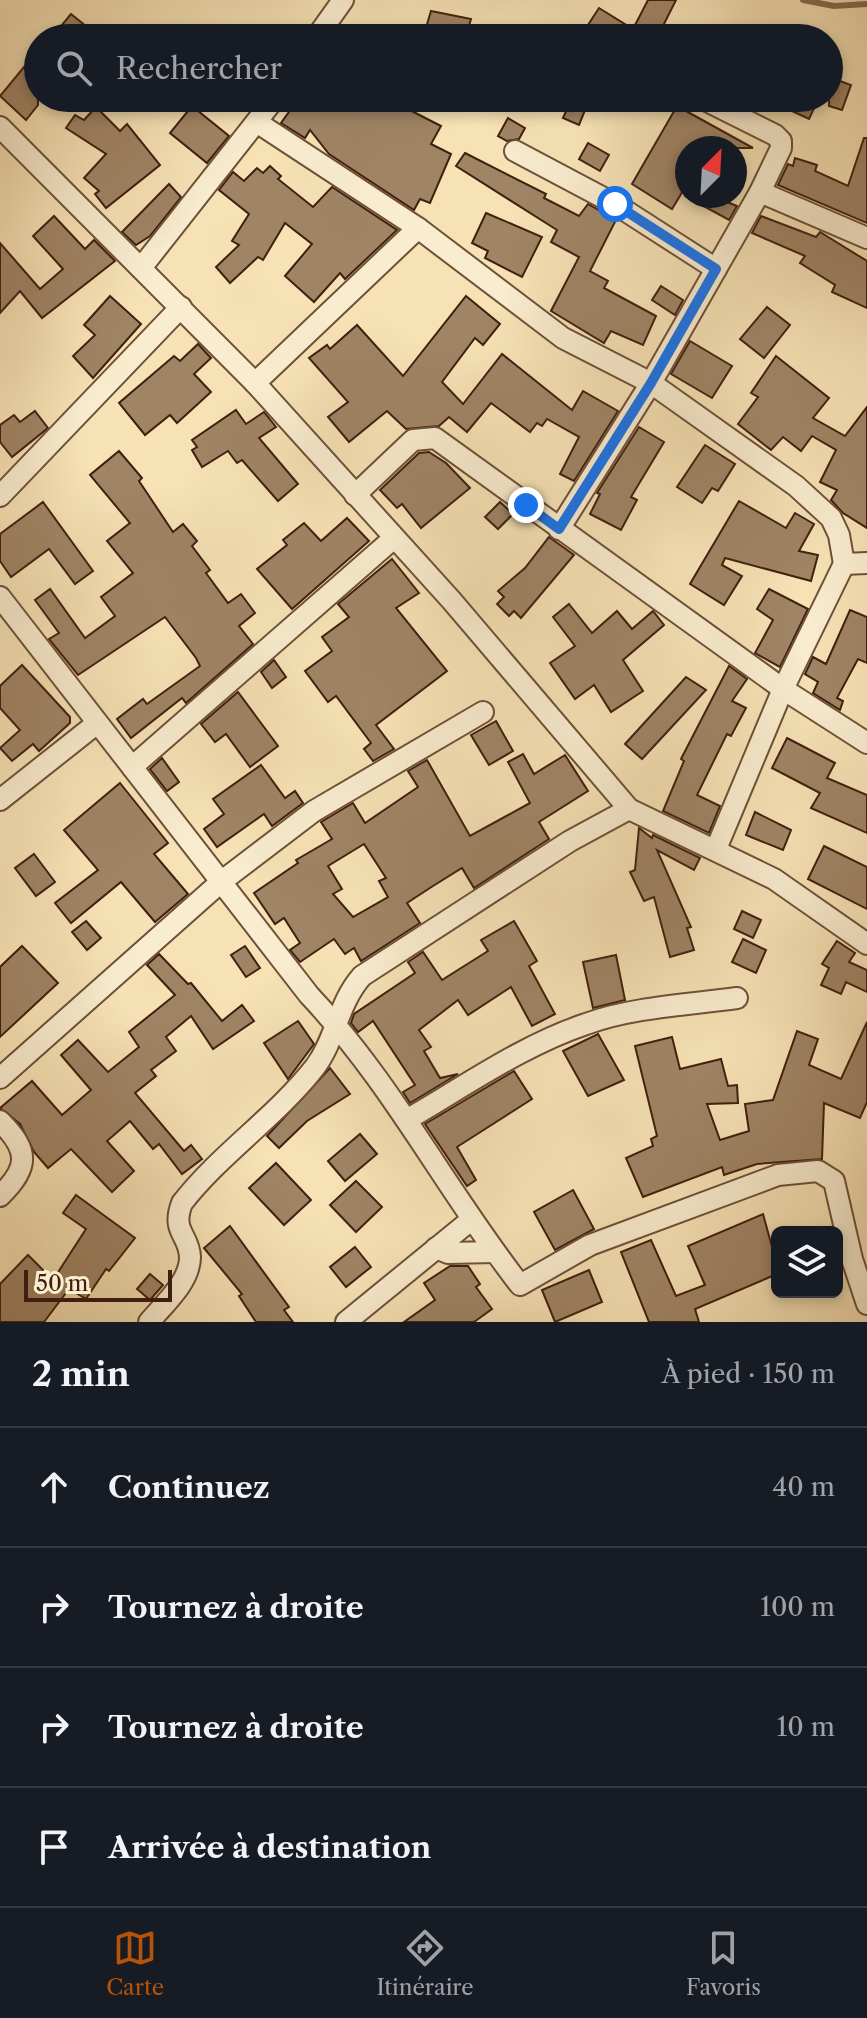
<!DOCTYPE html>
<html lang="fr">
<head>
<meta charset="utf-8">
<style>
	body { margin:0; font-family:"Libre Caslon Text",serif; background:#242831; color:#f1f3f6 }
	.controls { position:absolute; right:24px; bottom:24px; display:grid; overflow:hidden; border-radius:12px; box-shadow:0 4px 12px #0003 }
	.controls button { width:72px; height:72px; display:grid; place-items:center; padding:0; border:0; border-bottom:2px solid #363941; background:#171b24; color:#f1f3f6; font:40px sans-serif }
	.compass { position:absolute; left:675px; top:136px; width:72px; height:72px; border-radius:50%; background:#171b24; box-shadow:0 4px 12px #0003; rotate:24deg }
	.scale { position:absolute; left:24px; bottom:20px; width:148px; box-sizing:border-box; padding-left:8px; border:4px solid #411f0e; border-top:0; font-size:22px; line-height:28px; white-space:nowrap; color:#411f0e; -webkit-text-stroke:6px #f9eccf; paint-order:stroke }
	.stop { position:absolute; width:24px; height:24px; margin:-18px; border:6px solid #1a73e8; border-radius:50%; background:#fff }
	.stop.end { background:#1a73e8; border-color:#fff; box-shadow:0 2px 8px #0008 }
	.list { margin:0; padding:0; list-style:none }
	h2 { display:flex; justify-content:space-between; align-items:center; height:104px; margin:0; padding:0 32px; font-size:34px }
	h2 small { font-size:26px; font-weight:400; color:#9ea1a6 }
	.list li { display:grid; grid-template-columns:52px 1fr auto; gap:24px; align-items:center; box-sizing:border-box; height:120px; padding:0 32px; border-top:2px solid #363941 }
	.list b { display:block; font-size:30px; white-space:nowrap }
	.list em { font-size:26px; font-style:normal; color:#9ea1a6 }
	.icon { flex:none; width:44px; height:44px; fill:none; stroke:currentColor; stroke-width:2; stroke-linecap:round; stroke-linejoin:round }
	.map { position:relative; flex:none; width:867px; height:1322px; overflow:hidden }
	.search { position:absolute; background:#171b24; box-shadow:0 4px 12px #0003; left:24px; right:24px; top:24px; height:88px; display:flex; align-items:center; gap:20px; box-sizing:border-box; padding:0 28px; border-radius:44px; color:#9ea1a6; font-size:30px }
	.sheet { height:584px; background:#171b24 }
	nav { display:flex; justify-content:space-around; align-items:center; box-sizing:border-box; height:112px; border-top:2px solid #363941; background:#171b24; font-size:22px; color:#9ea1a6 }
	nav a { display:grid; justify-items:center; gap:4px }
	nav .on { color:#b45309 }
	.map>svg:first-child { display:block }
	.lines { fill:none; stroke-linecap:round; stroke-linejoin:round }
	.stream { stroke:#886c50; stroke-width:6 }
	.building { fill:#9f8465; stroke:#411f0e; stroke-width:2; fill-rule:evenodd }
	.minor-casing { stroke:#6e5038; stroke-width:24 }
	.minor { stroke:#f9eccf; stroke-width:20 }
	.route { stroke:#1a73e8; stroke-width:10 }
</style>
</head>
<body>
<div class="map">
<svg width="867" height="1322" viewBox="0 0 867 1322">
	<rect width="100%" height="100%" fill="#f6e2b5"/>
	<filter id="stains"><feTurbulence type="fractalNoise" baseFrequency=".0025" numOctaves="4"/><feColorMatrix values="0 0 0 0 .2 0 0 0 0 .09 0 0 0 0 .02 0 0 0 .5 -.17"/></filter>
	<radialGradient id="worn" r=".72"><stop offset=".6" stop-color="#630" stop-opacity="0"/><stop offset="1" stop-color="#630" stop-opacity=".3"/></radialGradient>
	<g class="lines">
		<polyline class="stream" points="803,0 834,6 867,4"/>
	</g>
	<g class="building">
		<polygon points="648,0 676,0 657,38 609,38 588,25 599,8 633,29"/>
		<polygon points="431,11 471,19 466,36 450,30 447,38 423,38"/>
		<polygon points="71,14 87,27 78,38 61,26"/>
		<polygon points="38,50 38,105 26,120 0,96"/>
		<polygon points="829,77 851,85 842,110 829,106"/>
		<polygon points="299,98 401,98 398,104 441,126 431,144 451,154 430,203 420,199 414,210 329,154 310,130 305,138 281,123"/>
		<polygon points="572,98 590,98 579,125 563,118"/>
		<polygon points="764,98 808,98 817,102 809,119"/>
		<polygon points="192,106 229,136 207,163 170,133"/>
		<polygon points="677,106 753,148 687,148 687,164 680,183 686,186 672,209 632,184"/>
		<polygon points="96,107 120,131 127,124 160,165 106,208 95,194 99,191 84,178 106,154 66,128 75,115 84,120"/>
		<polygon points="508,118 525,128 519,139 507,141 498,136"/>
		<polygon points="864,138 867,138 867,223 778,185 788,164 793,166 795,158 817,165 815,171 848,186"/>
		<polygon points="588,143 609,155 600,171 579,159"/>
		<polygon points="465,153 546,194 544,198 579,216 588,204 616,220 590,271 608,281 604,288 656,316 643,345 611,331 604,343 551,311 579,257 551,242 557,230 456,166"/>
		<polygon points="270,166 281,176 278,179 313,207 332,187 397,230 345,279 340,273 314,302 285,276 312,244 285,223 263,260 258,257 230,283 216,267 239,245 232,241 249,214 219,190 233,172 244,181 257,168 263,173"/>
		<polygon points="169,184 181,197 150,236 136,245 122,232"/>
		<polygon points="712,196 737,206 729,220 687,197"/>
		<polygon points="486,213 542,237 522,277 485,258 488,251 472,243"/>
		<polygon points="54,216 85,249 94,240 115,261 42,318 20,291 0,313 0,243 40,289 63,269 33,236"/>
		<polygon points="761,216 816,237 820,232 867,261 867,308 832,292 835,285 800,263 805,256 752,233"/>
		<polygon points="661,286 683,300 675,315 652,300"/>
		<polygon points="110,296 141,324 93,378 73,356 95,335 84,325"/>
		<polygon points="466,296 500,324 483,345 475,338 442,382 463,404 502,354 572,410 583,391 618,411 574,481 560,474 579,437 547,419 542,426 537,423 530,432 491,403 467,432 449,417 439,426 406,429 387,411 349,442 328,417 348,402 309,358 327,345 330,349 357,325 403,376"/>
		<polygon points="767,307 790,325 764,358 740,339"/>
		<polygon points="690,341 732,366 712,398 671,374"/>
		<polygon points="198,344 211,358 194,374 211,392 177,423 170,415 145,435 119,403 174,356 180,361"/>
		<polygon points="776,356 829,398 813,418 845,436 867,407 867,528 843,513 831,500 837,490 820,482 836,450 812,436 801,451 783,437 771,450 738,424 758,397 751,393"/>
		<polygon points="236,410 246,424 264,412 276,427 259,438 298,484 278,501 242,460 237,463 228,451 202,467 192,450 197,447 192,440"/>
		<polygon points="35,411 48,428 12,457 0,442 0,425 14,415 20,422"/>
		<polygon points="639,427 664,442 631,497 637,500 621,530 590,514 600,494 597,493"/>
		<polygon points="705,445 735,464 718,491 712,488 702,503 677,487"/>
		<polygon points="119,451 142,478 139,481 173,532 183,524 197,541 192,546 210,570 206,573 228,603 241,594 255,613 239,626 253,644 186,703 182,698 131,738 117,719 143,699 147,704 200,666 196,658 165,617 78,675 49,639 59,633 35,600 50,589 85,638 115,616 101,597 133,573 107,541 130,523 90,475"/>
		<polygon points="429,452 446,463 470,488 421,528 402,504 397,508 380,490 419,453"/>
		<polygon points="739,501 786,528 795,513 814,524 799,551 818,555 811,581 725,558 722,565 742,576 724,605 690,584"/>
		<polygon points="43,502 93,571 75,584 49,549 11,577 0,561 0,534"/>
		<polygon points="500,502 513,514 498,529 485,517"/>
		<polygon points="347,518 369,541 292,609 257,569 287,545 283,540 304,523 321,541"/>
		<polygon points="549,537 574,555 521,618 514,611 509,616 497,604 504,597 498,591 525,568"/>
		<polygon points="392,559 419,593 396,608 447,671 376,725 394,749 373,761 364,749 371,743 336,696 328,702 305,671 332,651 322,637 349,617 338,604"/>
		<polygon points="769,589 808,609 780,667 755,653 773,620 757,609"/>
		<polygon points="569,604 592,633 617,611 632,629 653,611 664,625 623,660 643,691 611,712 594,685 575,699 550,663 575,646 553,617"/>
		<polygon points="850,610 867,617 867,663 858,659 837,698 843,701 840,710 813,693 818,682 805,674 813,657 826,664"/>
		<polygon points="274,660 286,677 272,688 261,672"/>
		<polygon points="22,665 70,717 70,723 39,751 33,744 12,761 0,748 20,730 0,708 0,686"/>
		<polygon points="729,666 747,679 732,701 746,708 731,736 727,734 697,795 720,806 709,833 663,811 684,761 681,759"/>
		<polygon points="686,677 706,690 642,759 625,744"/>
		<polygon points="238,692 278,746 250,767 226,734 215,742 201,724"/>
		<polygon points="496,721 513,751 489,765 471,735"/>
		<polygon points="787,738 835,763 827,778 867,795 867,833 811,808 820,793 772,768"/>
		<path d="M523 754 534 774 565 755 588 791 539 822 549 839 474 888 462 868 433 886 407 903 420 923 361 961 354 948 345 954 334 939 300 962 290 950 300 943 284 918 275 924 254 893 298 863 296 860 332 839 321 822 353 803 365 823 418 787 408 771 427 760 470 836 530 803 508 762ZM364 844 386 878 379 881 388 897 353 917 333 894 342 889 328 866Z"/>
		<polygon points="162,758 179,782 167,791 150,769"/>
		<polygon points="261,765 285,798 295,791 303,803 272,826 264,814 217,847 204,829 224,814 213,799"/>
		<polygon points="120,783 168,843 154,854 188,894 155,922 121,882 71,923 55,903 98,870 64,830"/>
		<polygon points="755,812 791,830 783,850 746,835"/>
		<polygon points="639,828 652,838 653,835 700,858 694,870 657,850 691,927 687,928 694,950 670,957 654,897 644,901 630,872 635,870"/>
		<polygon points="824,846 867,867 867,909 808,879"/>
		<polygon points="34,854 55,882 36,896 15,868"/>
		<polygon points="742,911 761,920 753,938 734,929"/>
		<polygon points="86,921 101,938 87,950 72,932"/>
		<polygon points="514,921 537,961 529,966 555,1014 532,1026 511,987 468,1015 458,1000 419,1030 431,1047 424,1051 440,1078 458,1074 410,1103 403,1092 415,1085 373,1021 358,1032 351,1023 354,1014 415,973 408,962 423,952 442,980 488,951 481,940"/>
		<polygon points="743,939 766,950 756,973 732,962"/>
		<polygon points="837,941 855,953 849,962 867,970 867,992 846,982 841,994 821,985 829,968 822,964"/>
		<polygon points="22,946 58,983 0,1037 0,967"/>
		<polygon points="245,946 260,968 246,977 231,955"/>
		<polygon points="159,954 188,984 191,983 222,1021 242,1005 254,1021 213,1049 191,1016 166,1037 176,1051 151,1070 156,1076 135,1093 184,1151 191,1145 202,1159 182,1174 159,1144 153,1149 130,1121 107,1141 134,1171 112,1192 71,1149 48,1168 34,1152 20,1124 0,1108 32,1081 62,1115 91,1090 61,1055 78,1040 108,1072 139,1047 129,1032 175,995 147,965"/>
		<polygon points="616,955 625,1000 593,1008 583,962"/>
		<polygon points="298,1021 314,1044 288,1079 264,1043"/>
		<polygon points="867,1022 867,1102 860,1118 824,1103 822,1159 757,1164 724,1175 722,1167 643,1197 626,1158 653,1146 651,1139 657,1136 635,1046 672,1037 680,1069 721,1059 728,1086 737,1085 738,1103 707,1104 720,1140 749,1131 745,1104 773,1100 797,1031 818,1039 809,1065 841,1079"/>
		<polygon points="598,1034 624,1080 588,1096 563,1051"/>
		<polygon points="330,1068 350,1094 307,1121 279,1148 267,1136"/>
		<polygon points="514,1071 532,1099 457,1147 476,1180 467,1186 425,1124"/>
		<polygon points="360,1134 377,1154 345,1181 328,1161"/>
		<polygon points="276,1163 311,1200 284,1225 249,1188"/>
		<polygon points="356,1181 382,1207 356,1232 330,1205"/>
		<polygon points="573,1190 594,1229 555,1250 534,1212"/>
		<polygon points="76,1195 135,1238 109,1271 106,1269 86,1299 69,1289 44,1322 0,1322 0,1284 28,1255 53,1280 86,1229 63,1213"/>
		<polygon points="763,1214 774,1254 777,1252 777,1274 695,1309 699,1322 649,1322 621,1252 651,1240 676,1296 705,1285 688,1246"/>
		<polygon points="230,1226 289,1307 284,1310 293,1322 256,1322 239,1296 242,1294 204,1248"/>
		<polygon points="355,1247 371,1267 346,1287 330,1267"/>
		<polygon points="450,1266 468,1266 480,1284 476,1287 492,1309 474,1322 404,1322 435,1300 424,1283"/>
		<polygon points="589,1270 602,1302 555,1322 542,1290"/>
		<polygon points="150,1274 163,1285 150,1300 137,1289"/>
	</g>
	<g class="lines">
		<defs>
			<g id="minor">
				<polyline points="316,38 343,0"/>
				<polyline points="258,123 418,228 563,338 651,383 796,486 831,518 839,535 844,564 867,563"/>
				<polyline points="0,127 255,383 452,601 629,809 774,879 867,944"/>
				<polyline points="515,151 615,204 716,269"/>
				<polyline points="760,192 867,238"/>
				<polyline points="141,268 275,98"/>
				<polyline points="255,383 418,228"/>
				<polyline points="355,495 413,440 435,438 783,689 867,743"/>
				<polyline points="0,496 181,307"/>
				<polyline points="559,529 651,383 760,192 781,148 781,141 775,135 701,98"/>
				<path d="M0 597 309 995C392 1083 446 1190 520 1285L590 1245 778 1175 818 1171 834 1181 852 1259 867 1304"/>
				<polyline points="132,767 394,538"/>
				<polyline points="0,800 96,724"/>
				<polyline points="716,849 783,689 844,564"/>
				<polyline points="0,1078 222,881 314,811 483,712"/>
				<path d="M408 1119C465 1086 523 1045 586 1024 633 1007 687 1005 737 998"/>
				<path d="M0 1121C29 1150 30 1167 0 1196"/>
				<polyline points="436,1248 448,1253 495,1252"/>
				<path d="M149 1322C164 1304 190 1282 190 1257 189 1234 171 1232 182 1203 221 1153 276 1117 315 1067 336 1039 338 1003 362 976L570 841 629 809"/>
				<polyline points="346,1322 471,1220"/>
			</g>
		</defs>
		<use href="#minor" class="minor-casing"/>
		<use href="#minor" class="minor"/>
	</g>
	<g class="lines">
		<polyline class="route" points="526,505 559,529 651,383 716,269 615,204"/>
	</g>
	<rect width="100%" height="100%" filter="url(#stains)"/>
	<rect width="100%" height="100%" fill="url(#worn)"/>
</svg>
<div class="controls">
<button><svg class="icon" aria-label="layers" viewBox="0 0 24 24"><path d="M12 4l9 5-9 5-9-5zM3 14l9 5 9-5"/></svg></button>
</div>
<svg class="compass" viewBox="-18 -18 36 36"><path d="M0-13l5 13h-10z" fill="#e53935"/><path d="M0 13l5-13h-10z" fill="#9ea1a6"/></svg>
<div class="scale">50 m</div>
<div class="stop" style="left:615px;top:204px"></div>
<div class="stop end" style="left:526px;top:505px"></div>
<div class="search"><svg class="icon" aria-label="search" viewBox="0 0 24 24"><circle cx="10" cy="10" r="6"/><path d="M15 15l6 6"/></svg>Rechercher</div>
</div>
<section class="sheet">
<h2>2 min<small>À pied · 150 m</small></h2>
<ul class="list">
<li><svg class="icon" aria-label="ahead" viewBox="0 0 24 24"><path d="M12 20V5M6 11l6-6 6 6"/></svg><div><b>Continuez</b></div><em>40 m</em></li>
<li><svg class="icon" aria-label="right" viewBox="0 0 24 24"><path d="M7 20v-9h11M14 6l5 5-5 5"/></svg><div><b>Tournez à droite</b></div><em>100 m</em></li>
<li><svg class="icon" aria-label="right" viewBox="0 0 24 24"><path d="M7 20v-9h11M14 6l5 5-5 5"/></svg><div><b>Tournez à droite</b></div><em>10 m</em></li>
<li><svg class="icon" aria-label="arrive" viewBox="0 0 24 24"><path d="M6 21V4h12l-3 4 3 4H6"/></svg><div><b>Arrivée à destination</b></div></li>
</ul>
</section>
<nav>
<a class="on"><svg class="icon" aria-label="map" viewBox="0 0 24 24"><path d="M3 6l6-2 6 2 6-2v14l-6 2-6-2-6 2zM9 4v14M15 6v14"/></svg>Carte</a>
<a><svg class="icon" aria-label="directions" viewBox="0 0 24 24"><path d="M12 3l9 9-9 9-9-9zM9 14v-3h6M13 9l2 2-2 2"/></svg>Itinéraire</a>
<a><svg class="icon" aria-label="saved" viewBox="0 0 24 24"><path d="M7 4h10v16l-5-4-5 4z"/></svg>Favoris</a>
</nav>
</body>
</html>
